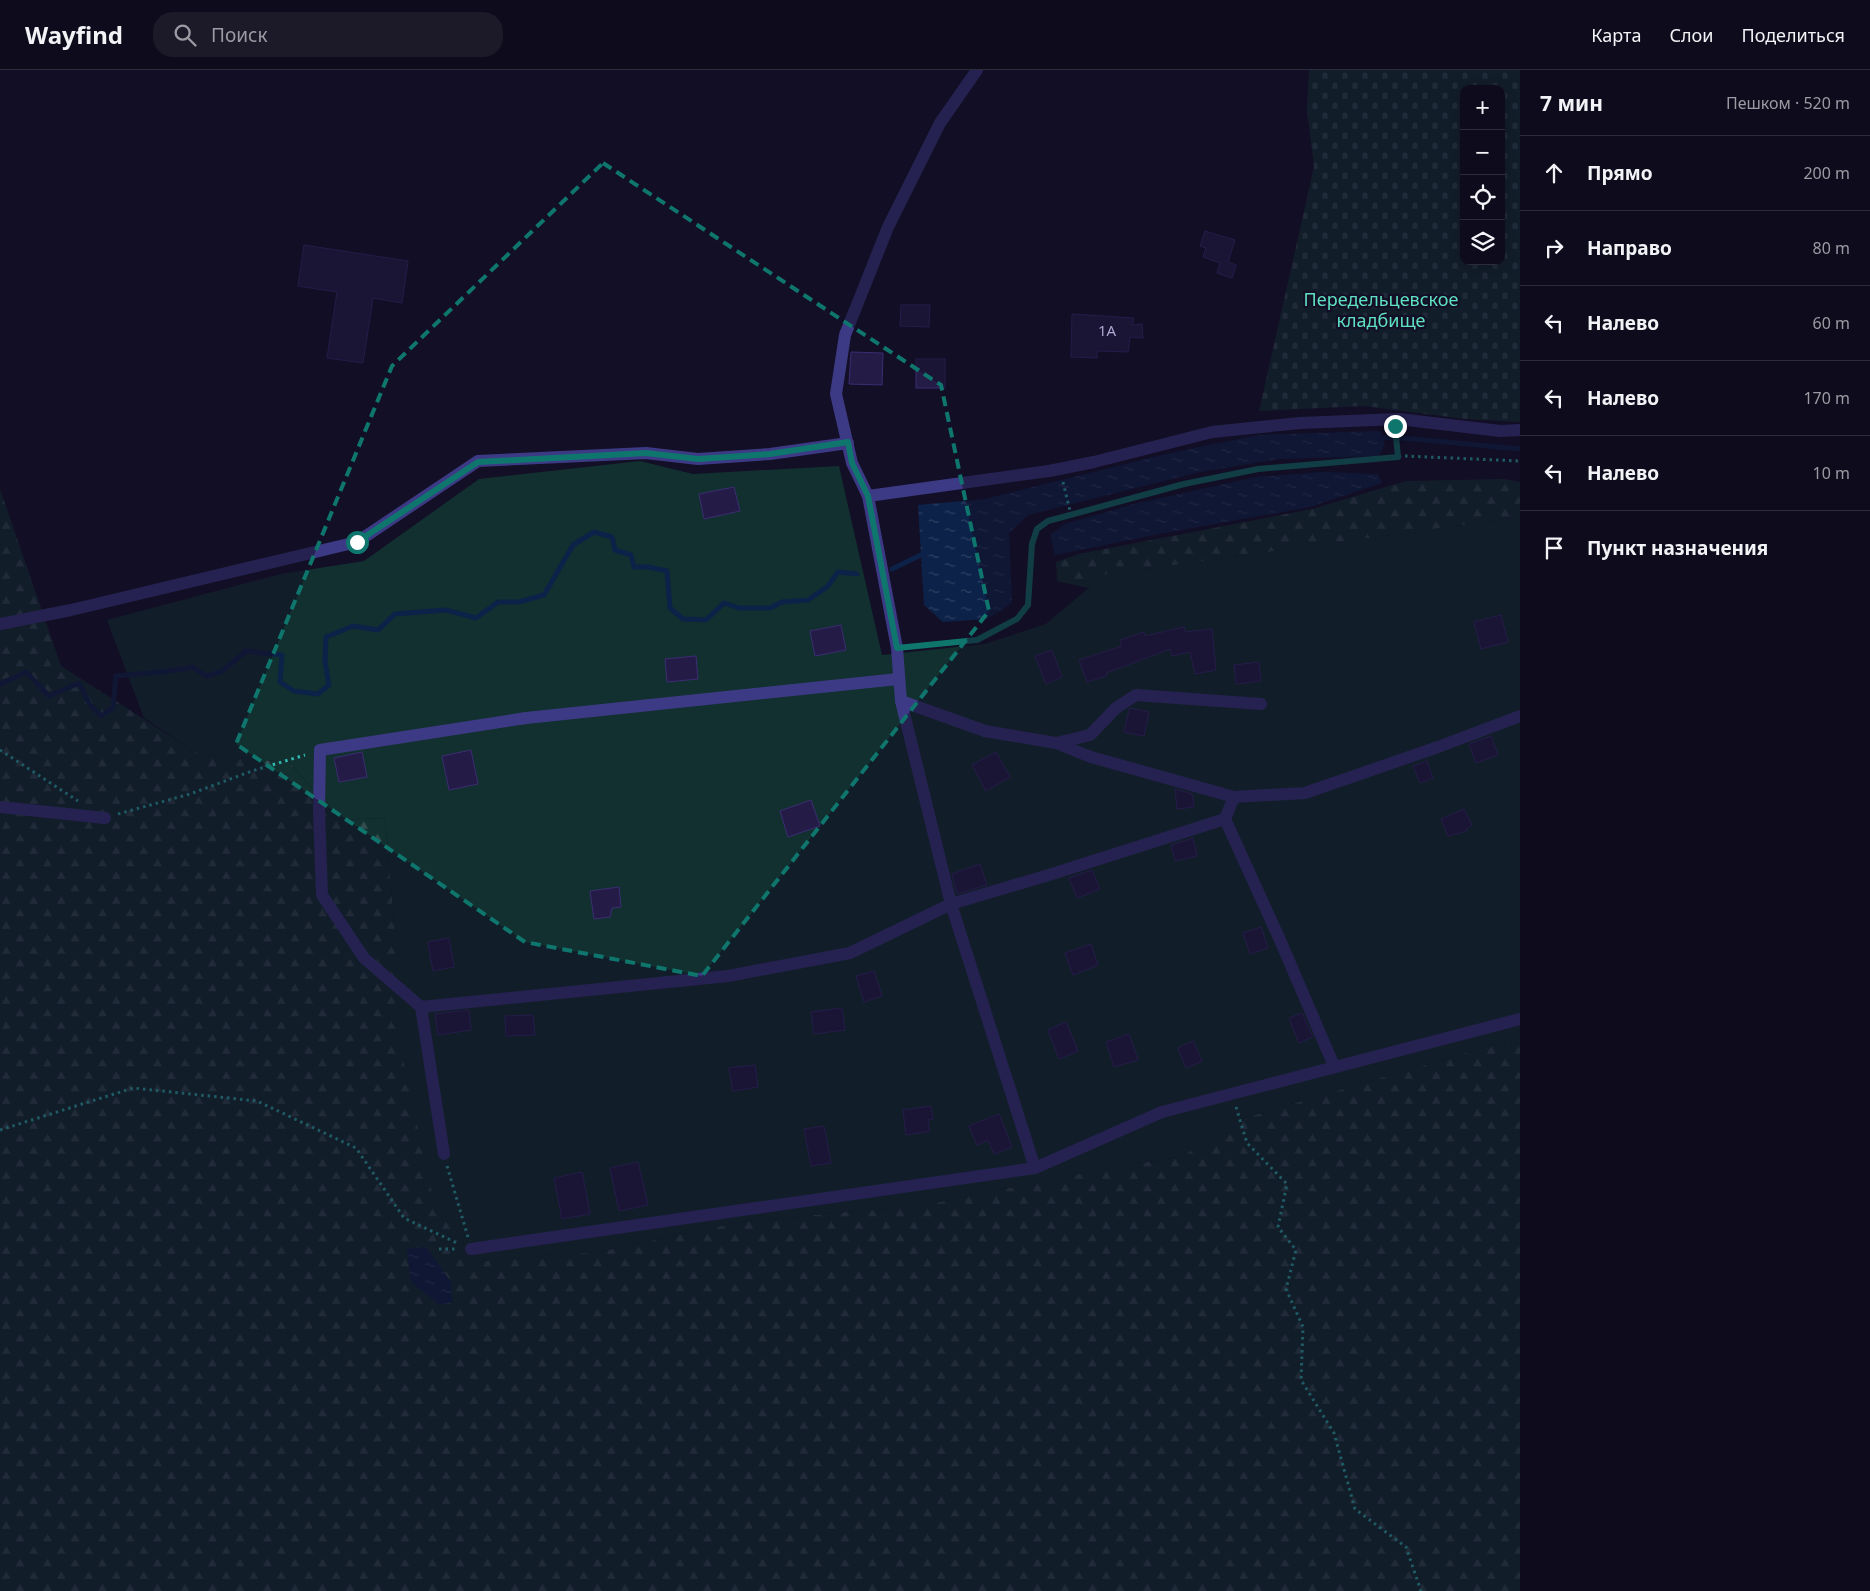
<!DOCTYPE html>
<html lang="ru">
<head>
<meta charset="utf-8">
<style>
	body { margin:0; font-family:"Noto Sans",sans-serif; background:#1c1929; color:#f1f3f6 }
	.controls { position:absolute; right:15px; top:15px; display:grid; overflow:hidden; border-radius:10px; box-shadow:0 2px 12px #0003 }
	.controls button { width:45px; height:45px; display:grid; place-items:center; padding:0; border:0; border-bottom:1px solid #2e2b3b; background:#0e0b1c; color:#f1f3f6; font:25px sans-serif }
	.stop { position:absolute; width:15px; height:15px; margin:-11px; border:4px solid #0f766e; border-radius:50%; background:#fff }
	.stop.end { background:#0f766e; border-color:#fff; box-shadow:0 1px 5px #0008 }
	.list { margin:0; padding:0; list-style:none }
	h2 { display:flex; justify-content:space-between; align-items:center; height:65px; margin:0; padding:0 20px; font-size:21px }
	h2 small { font-size:16px; font-weight:400; color:#9b9ba3 }
	.list li { display:grid; grid-template-columns:32px 1fr auto; gap:15px; align-items:center; box-sizing:border-box; height:75px; padding:0 20px; border-top:1px solid #2e2b3b }
	.list b { display:block; font-size:19px; white-space:nowrap }
	.list em { font-size:16px; font-style:normal; color:#9b9ba3 }
	.icon { flex:none; width:28px; height:28px; fill:none; stroke:currentColor; stroke-width:2; stroke-linecap:round; stroke-linejoin:round }
	.map { position:relative; flex:none; width:1520px; height:1521px; overflow:hidden }
	header { display:flex; align-items:center; gap:30px; box-sizing:border-box; height:70px; padding:0 25px; background:#0e0b1c; border-bottom:1px solid #2e2b3b }
	header strong { font-size:24px }
	nav { display:flex; gap:28px; margin-inline-start:auto; font-size:18px }
	.search { width:350px; height:45px; background:#1c1929; display:flex; align-items:center; gap:12px; box-sizing:border-box; padding:0 18px; border-radius:20px; color:#9b9ba3; font-size:19px }
	main { display:flex }
	aside { flex:1; background:#0e0b1c }
	.map>svg:first-child { display:block }
	.forest { fill:url(#forest-firs) }
	.cemetery { fill:url(#cemetery-stones); fill-rule:evenodd }
	.green { fill:#12302f }
	.water { fill:url(#water-ripples) }
	.lines { fill:none; stroke-linecap:round; stroke-linejoin:round }
	.stream { stroke:#0c2248; stroke-width:5 }
	.building { fill:#241b47; stroke:#3b2d73 }
	.path { stroke:#2fb8b0; stroke-width:3; stroke-dasharray:2.5 4; stroke-linecap:butt }
	.minor { stroke:#3d3a85; stroke-width:12 }
	.route { stroke:#0f766e; stroke-width:6 }
	.marked { fill:none; stroke:#0f766e; stroke-width:4; stroke-dasharray:10 6; stroke-linejoin:round }
	.labels { text-anchor:middle; stroke-width:4.5; stroke-linejoin:round; paint-order:stroke }
	.number-label { font-size:15px; fill:#aca6d1 }
	.park-label { font-size:18px; fill:#5fe0c0; stroke:#130f26 }
</style>
</head>
<body>
<header>
<strong>Wayfind</strong>
<div class="search"><svg class="icon" aria-label="search" viewBox="0 0 24 24"><circle cx="10" cy="10" r="6"/><path d="M15 15l6 6"/></svg>Поиск</div>
<nav><a>Карта</a><a>Слои</a><a>Поделиться</a></nav>
</header>
<main>
<div class="map">
<svg width="1520" height="1521" viewBox="0 0 1520 1521">
	<defs>
		<pattern id="forest-firs" width="22" height="20" patternUnits="userSpaceOnUse" patternTransform="scale(1.25)"><rect width="22" height="20" fill="#12302f"/><path d="M5 1l3.5 6h-7zM16 11l3.5 6h-7z" fill="#344d4e"/></pattern>
		<pattern id="cemetery-stones" width="16" height="16" patternUnits="userSpaceOnUse" patternTransform="scale(1.25)"><rect width="16" height="16" fill="#12302f"/><path d="M2 7V4a2 2 0 0 1 4 0v3zM10 15v-3a2 2 0 0 1 4 0v3z" fill="#344d4e"/></pattern>
		<pattern id="water-ripples" width="26" height="14" patternUnits="userSpaceOnUse" patternTransform="scale(1.25)"><rect width="26" height="14" fill="#0c2248"/><path d="M2 4q2-2 4 0t4 0M15 11q2-2 4 0t4 0" fill="none" stroke="#2f4163"/></pattern>
	</defs>
	<rect width="100%" height="100%" fill="#130f26"/>
	<g class="forest">
		<polygon points="1504,409 1520,412 1520,447 1104,505 1088,518 1057,511 1056,492 1079,484 1312,439 1406,411"/>
		<polygon points="0,419 61,596 200,685 289,692 340,750 385,748 394,849 471,1192 603,1181 744,1151 924,1135 1084,1103 1183,1086 1237,1050 1520,967 1520,1521 0,1521"/>
	</g>
	<path class="cemetery" d="M1309 0H1520V352L1465 349 1364 336 1259 341 1314 97 1307 41ZM1464 19H1501V191H1464Z"/>
	<polygon class="green" points="640,391 693,404 839,396 882,585 985,574 1046,554 1104,505 1520,447 1520,967 1237,1050 1183,1086 1084,1103 924,1135 744,1151 603,1181 471,1192 434,1132 402,984 394,849 385,748 340,750 289,692 200,685 144,648 107,550 281,504 364,491 479,409"/>
	<g class="water">
		<polygon points="1381,361 1385,373 1379,386 1278,389 1200,402 1028,445 1009,463 1012,533 987,549 943,552 924,535 918,435 985,429 1166,384 1258,365"/>
		<polygon points="1322,402 1378,404 1382,413 1310,437 1159,464 1055,485 1050,465 1065,454 1134,434 1256,407"/>
		<polygon points="426,1177 451,1212 452,1232 440,1235 411,1212 407,1179"/>
	</g>
	<g class="lines">
		<g class="stream">
			<polyline points="1379,368 1392,367 1520,379"/>
			<polyline points="892,499 927,482"/>
			<path d="M0 614 26 602 49 626 79 613 90 635 101 646 113 638 116 606C141 603 167 603 192 597L206 606 221 602 246 581 282 585 280 612 294 621 318 624 329 615 325 592 326 567 353 556 378 560 395 544 446 540 476 548 498 532H519L544 525 573 475 594 462 612 467 615 480 631 485 634 497H648L667 501 670 538 683 549 706 550 724 533 739 538H770L782 532 808 530 827 517 838 502 857 504"/>
		</g>
	</g>
	<g class="building">
		<polygon points="1205,161 1235,170 1228,192 1236,195 1232,208 1217,203 1220,193 1203,187 1206,178 1200,176"/>
		<polygon points="304,175 408,191 402,233 373,228 363,293 327,288 337,222 298,216"/>
		<polygon points="901,235 930,235 929,257 900,256"/>
		<polygon points="1072,244 1134,248 1132,255 1142,254 1143,268 1130,267 1128,282 1097,281 1097,288 1071,287"/>
		<polygon points="851,282 883,283 882,315 849,314"/>
		<rect x="916" y="289" width="29" height="29"/>
		<polygon points="734,417 740,441 704,449 699,424"/>
		<polygon points="1501,545 1508,572 1481,579 1474,552"/>
		<polygon points="841,555 846,580 815,586 810,561"/>
		<polygon points="1184,557 1185,562 1212,559 1216,600 1195,604 1190,582 1172,586 1170,579 1106,603 1107,606 1087,612 1079,590 1122,576 1120,570 1144,562 1145,566"/>
		<polygon points="1052,580 1062,607 1046,614 1035,586"/>
		<polygon points="696,586 698,609 667,612 665,589"/>
		<polygon points="1259,592 1261,611 1236,614 1234,595"/>
		<polygon points="1130,638 1149,642 1144,666 1124,662 1129,640"/>
		<polygon points="1491,666 1498,685 1476,693 1469,674"/>
		<polygon points="471,680 478,714 449,720 442,686"/>
		<polygon points="362,682 367,707 339,712 334,688"/>
		<polygon points="996,682 1010,707 986,721 972,695"/>
		<polygon points="1427,691 1433,708 1420,713 1413,696"/>
		<polygon points="1175,719 1192,724 1194,737 1177,739"/>
		<polygon points="811,730 820,756 788,767 780,741"/>
		<polygon points="1464,739 1472,755 1466,759 1467,761 1448,766 1441,749"/>
		<polygon points="1193,768 1197,786 1175,791 1171,775"/>
		<polygon points="980,794 987,815 957,824 952,804"/>
		<polygon points="1092,800 1100,819 1077,828 1069,808"/>
		<polygon points="619,817 621,837 612,838 610,847 594,849 590,821"/>
		<polygon points="1261,857 1268,878 1250,884 1243,863"/>
		<polygon points="449,868 454,897 433,901 428,872"/>
		<polygon points="1091,874 1098,895 1073,905 1065,883"/>
		<polygon points="874,901 882,926 864,932 856,906"/>
		<polygon points="842,938 845,960 814,964 811,942"/>
		<polygon points="469,940 471,960 438,965 435,944"/>
		<polygon points="1302,943 1313,967 1299,973 1289,948"/>
		<polygon points="533,945 535,965 506,966 505,946"/>
		<polygon points="1066,952 1078,981 1059,989 1048,960"/>
		<polygon points="1129,964 1138,990 1114,997 1106,972"/>
		<polygon points="1193,971 1202,991 1186,998 1178,978"/>
		<polygon points="755,995 758,1017 733,1021 729,998"/>
		<polygon points="931,1036 933,1049 928,1050 930,1061 906,1065 903,1040"/>
		<polygon points="999,1044 1012,1077 994,1084 988,1070 977,1075 969,1056"/>
		<polygon points="824,1056 831,1093 811,1096 804,1059"/>
		<polygon points="638,1092 648,1135 619,1141 610,1098"/>
		<polygon points="582,1102 590,1144 562,1149 554,1108"/>
	</g>
	<g class="lines">
		<g class="path">
			<polyline points="1396,362 1398,387"/>
			<polyline points="1063,412 1071,445"/>
			<polyline points="910,577 977,570 1017,549 1028,535 1032,474 1037,459 1048,451 1184,414 1258,399 1405,386 1520,391"/>
			<polyline points="0,680 78,731"/>
			<polyline points="118,744 190,724 252,701 305,685"/>
			<polyline points="1236,1037 1247,1073 1287,1114 1278,1157 1296,1180 1286,1219 1303,1257 1301,1310 1334,1363 1355,1439 1406,1477 1421,1521"/>
			<polyline points="0,1060 133,1018 257,1031 356,1078 404,1148 459,1174"/>
			<polyline points="447,1096 468,1167"/>
			<polyline points="439,1179 458,1179"/>
		</g>
		<g class="minor">
			<polyline points="977,0 940,53 888,157 845,265 836,324 852,393 868,426 897,578 901,631 951,834 1035,1098"/>
			<polyline points="868,426 1049,401 1094,392 1212,362 1300,353 1399,349 1500,361 1520,360"/>
			<polyline points="0,554 71,540 357,472 478,391 646,383 698,389 770,384 848,373"/>
			<polyline points="901,631 985,661 1056,673 1091,687 1234,727 1305,723 1438,677 1520,646"/>
			<polyline points="1056,673 1090,665 1116,638 1136,625 1261,634"/>
			<polyline points="0,737 105,748"/>
			<polyline points="1225,749 1280,870 1334,996"/>
			<polyline points="421,937 728,906 850,883 951,834 1052,804 1225,749 1234,727"/>
			<polyline points="444,1084 421,937 364,888 322,825 319,741 320,680 526,648 898,609"/>
			<polyline points="471,1179 1035,1098 1162,1042 1520,949"/>
		</g>
	</g>
	<g class="lines">
		<polyline class="route" points="357,472 478,392 646,383 698,389 770,384 848,372 852,393 868,426 897,578 977,570 1017,549 1028,535 1032,474 1037,459 1048,451 1184,414 1258,399 1398,387 1395,356"/>
	</g>
	<path d="M0 0H1520V1521H0ZM603 93 941 315 989 541 702 906 525 872 236 674 392 296Z" fill="#130f26" fill-opacity=".55" fill-rule="evenodd"/>
	<path class="marked" d="M603 93 941 315 989 541 702 906 525 872 236 674 392 296Z"/>
	<g class="labels">
		<g class="number-label">
			<text x="1107" y="266">1А</text>
		</g>
		<g class="park-label">
			<text x="1381" y="236">Передельцевское<tspan x="1381" dy="21">кладбище</tspan></text>
		</g>
	</g>
</svg>
<div class="controls">
<button>+</button>
<button>−</button>
<button><svg class="icon" aria-label="locate" viewBox="0 0 24 24"><circle cx="12" cy="12" r="6"/><path d="M12 2v4M12 18v4M2 12h4M18 12h4"/></svg></button>
<button><svg class="icon" aria-label="layers" viewBox="0 0 24 24"><path d="M12 4l9 5-9 5-9-5zM3 14l9 5 9-5"/></svg></button>
</div>
<div class="stop" style="left:357px;top:472px"></div>
<div class="stop end" style="left:1395px;top:356px"></div>
</div>
<aside>
<h2>7 мин<small>Пешком · 520 m</small></h2>
<ul class="list">
<li><svg class="icon" aria-label="ahead" viewBox="0 0 24 24"><path d="M12 20V5M6 11l6-6 6 6"/></svg><div><b>Прямо</b></div><em>200 m</em></li>
<li><svg class="icon" aria-label="right" viewBox="0 0 24 24"><path d="M7 20v-9h11M14 6l5 5-5 5"/></svg><div><b>Направо</b></div><em>80 m</em></li>
<li><svg class="icon" aria-label="left" viewBox="0 0 24 24"><path d="M17 20v-9H6M10 6l-5 5 5 5"/></svg><div><b>Налево</b></div><em>60 m</em></li>
<li><svg class="icon" aria-label="left" viewBox="0 0 24 24"><path d="M17 20v-9H6M10 6l-5 5 5 5"/></svg><div><b>Налево</b></div><em>170 m</em></li>
<li><svg class="icon" aria-label="left" viewBox="0 0 24 24"><path d="M17 20v-9H6M10 6l-5 5 5 5"/></svg><div><b>Налево</b></div><em>10 m</em></li>
<li><svg class="icon" aria-label="arrive" viewBox="0 0 24 24"><path d="M6 21V4h12l-3 4 3 4H6"/></svg><div><b>Пункт назначения</b></div></li>
</ul>
</aside>
</main>
</body>
</html>
